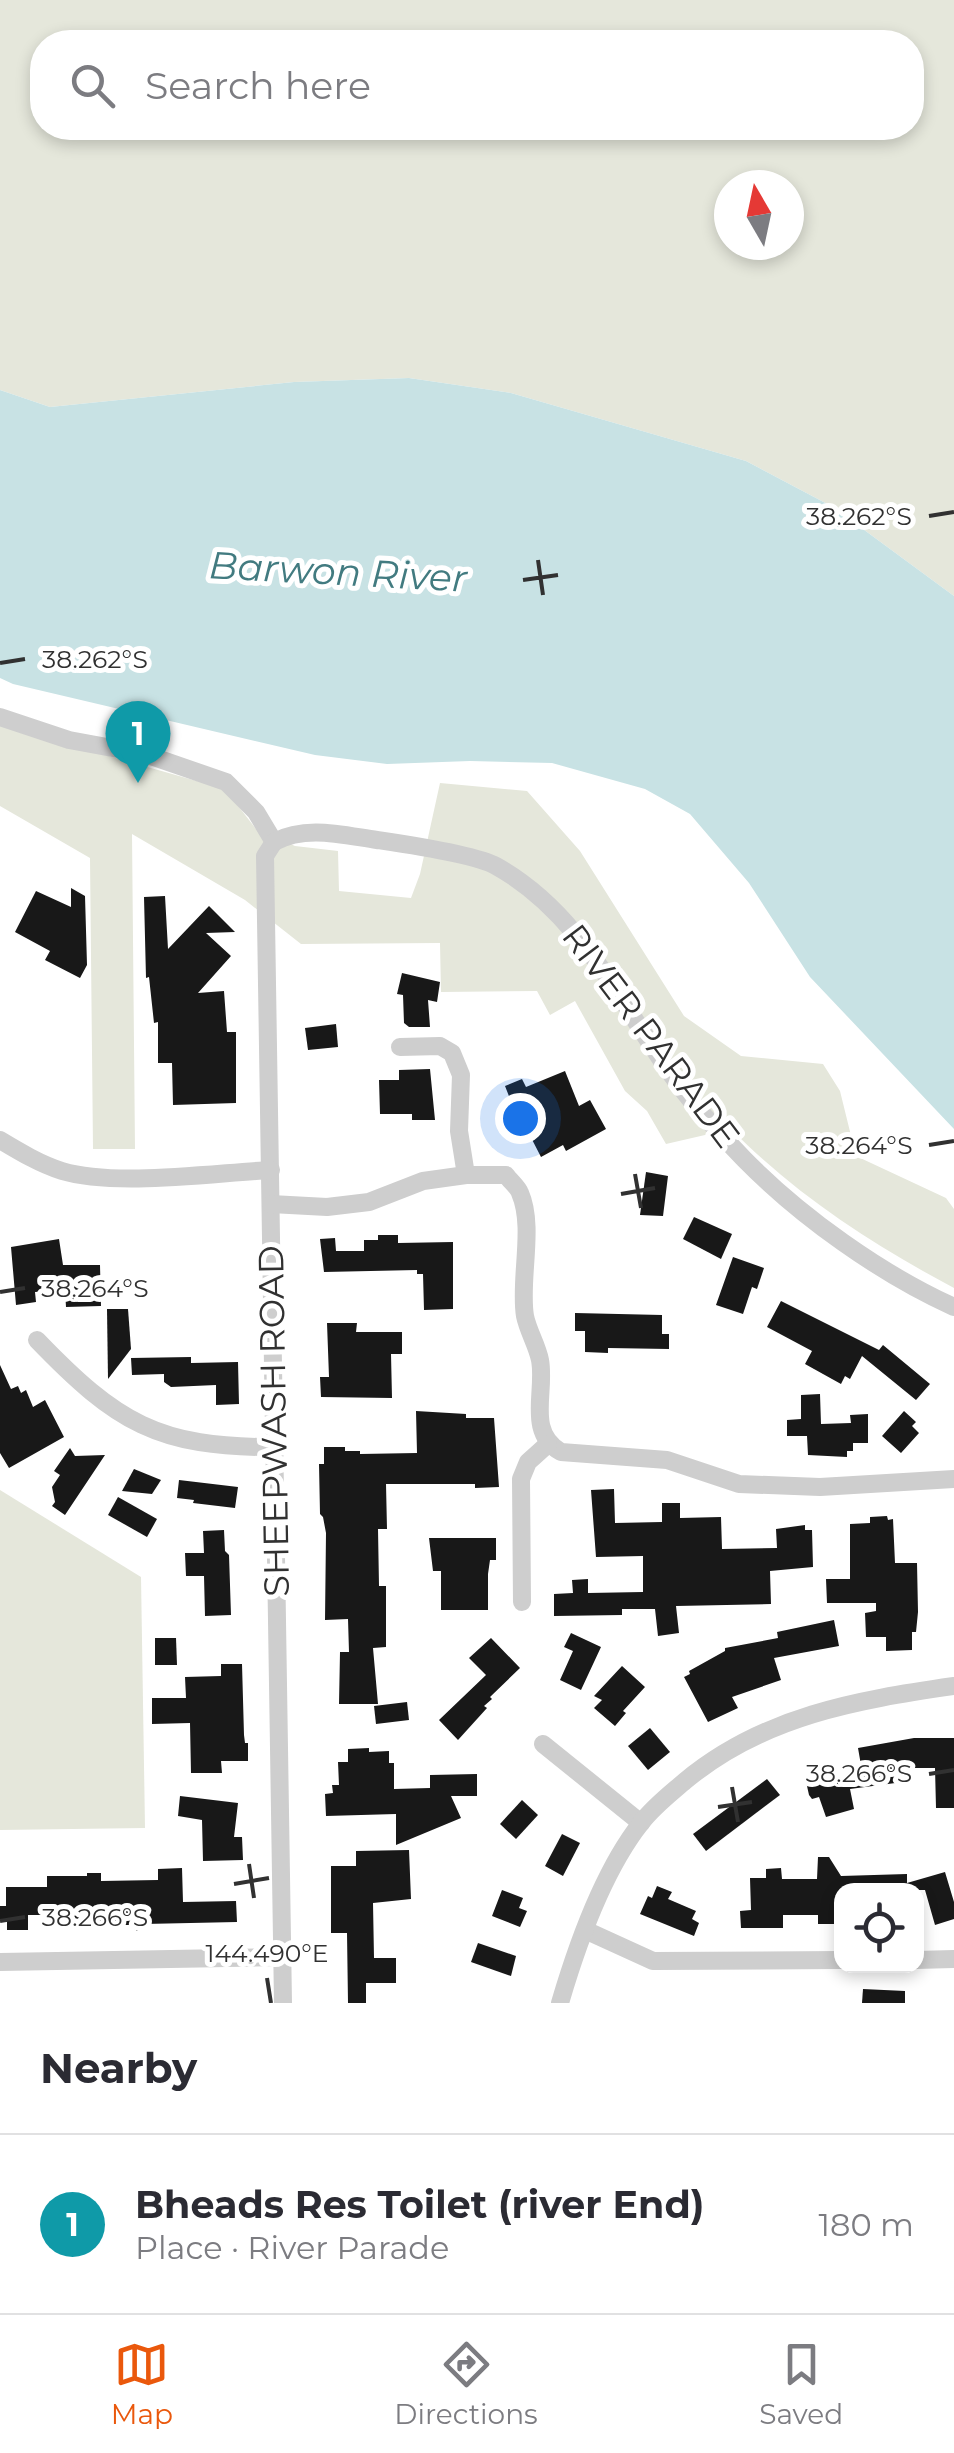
<!DOCTYPE html>
<html lang="en">
<head>
<meta charset="utf-8">
<style>
	body { margin:0; font-family:Montserrat,sans-serif; background:#f7f7f7; color:#2b2b33 }
	.controls { position:absolute; right:30px; bottom:30px; display:grid; overflow:hidden; border-radius:20px; box-shadow:0 5px 15px #0003 }
	.controls button { width:90px; height:90px; display:grid; place-items:center; padding:0; border:0; border-bottom:2px solid #e1e1e2; background:#fff; color:#2b2b33; font:50px sans-serif }
	.compass { position:absolute; left:714px; top:170px; width:90px; height:90px; border-radius:50%; background:#fff; box-shadow:0 5px 15px #0003; rotate:351deg }
	.you { position:absolute; left:520px; top:1118px; width:35px; height:35px; margin:-25px; border:8px solid #fff; border-radius:50%; background:#1a73e8; box-shadow:0 0 0 15px #1a73e833 }
	.badge { display:grid; place-items:center; width:65px; height:65px; border-radius:50%; background:#ea580c; color:#fff; font-size:32px; font-weight:700 }
	.pin { position:absolute; translate:-50% -82px; filter:drop-shadow(0 2px 5px #0008) }
	.pin::after { content:''; position:absolute; top:52px; width:35px; height:30px; background:inherit; clip-path:polygon(0 0,100% 0,50% 100%) }
	.list { margin:0; padding:0; list-style:none }
	h2 { display:flex; justify-content:space-between; align-items:center; height:130px; margin:0; padding:0 40px; font-size:42px }
	h2 small { font-size:32px; font-weight:400; color:#7c7c81 }
	.list li { display:grid; grid-template-columns:65px 1fr auto; gap:30px; align-items:center; box-sizing:border-box; height:180px; padding:0 40px; border-top:2px solid #e1e1e2 }
	.list b { display:block; font-size:38px; white-space:nowrap }
	.list p { margin:0; font-size:32px; white-space:nowrap; color:#7c7c81 }
	.list em { font-size:32px; font-style:normal; color:#7c7c81 }
	.icon { flex:none; width:55px; height:55px; fill:none; stroke:currentColor; stroke-width:2; stroke-linecap:round; stroke-linejoin:round }
	.map { position:relative; flex:none; width:954px; height:2003px; overflow:hidden }
	.search { position:absolute; background:#fff; box-shadow:0 5px 15px #0003; left:30px; right:30px; top:30px; height:110px; display:flex; align-items:center; gap:25px; box-sizing:border-box; padding:0 35px; border-radius:40px; color:#7c7c81; font-size:38px }
	.sheet { height:310px; background:#fff }
	nav { display:flex; justify-content:space-around; align-items:center; box-sizing:border-box; height:140px; border-top:2px solid #e1e1e2; background:#fff; font-size:28px; color:#7c7c81 }
	nav a { display:grid; justify-items:center; gap:5px }
	nav .on { color:#ea580c }
	.map>svg:first-child { display:block }
	.green { fill:#e5e7db; fill-rule:evenodd }
	.water { fill:#c8e2e4 }
	.building { fill:#181818 }
	.lines { fill:none; stroke-linecap:round; stroke-linejoin:round }
	.street { stroke:#cecece; stroke-width:18 }
	.ticks { fill:none; stroke:#313131; stroke-width:4 }
	.labels { text-anchor:middle; stroke-width:10; stroke-linejoin:round; paint-order:stroke }
	.street-label { font-size:35px; fill:#313131; stroke:#fff }
	.water-label { font-size:38px; font-style:italic; fill:#427b80; stroke:#fff }
	.ticks-label { font-size:25px; text-anchor:middle; fill:#313131; stroke:#fff; stroke-width:10; stroke-linejoin:round; paint-order:stroke }
</style>
</head>
<body>
<div class="map">
<svg width="954" height="2003" viewBox="0 0 954 2003">
	<rect width="100%" height="100%" fill="#fff"/>
	<g class="green">
		<path d="M0 0H954V596L833 507 746 461 511 393 409 378 294 382 50 407 0 390ZM42 42H912V128H42ZM729 185H789V245H729Z"/>
		<path d="M0 720 84 749 225 789 256 829 295 846 338 851 339 891 411 898 420 874 440 783 527 791 580 851 684 1016 741 1056 823 1064 840 1091 856 1156 946 1198 954 1209V1288C873 1245 796 1195 731 1129L666 1144 647 1111 625 1091 575 1001 550 1015 537 991 441 992 440 943 301 944 245 900 132 834 135 1149H93L90 858 0 806Z"/>
		<polygon points="0,1490 141,1577 145,1828 0,1830"/>
	</g>
	<polygon class="water" points="409,378 511,393 746,461 833,507 954,596 954,1129 810,977 749,883 690,814 645,789 552,763 470,761 387,764 315,755 13,684 0,678 0,390 50,407 294,382"/>
	<g class="building">
		<polygon points="71,888 85,896 87,965 80,978 45,960 50,951 15,932 36,891 71,907"/>
		<polygon points="165,896 168,949 209,906 235,932 206,933 231,956 198,993 224,991 227,1032 236,1032 236,1103 173,1105 172,1063 158,1063 158,1022 154,1023 149,977 146,978 144,897"/>
		<polygon points="402,973 440,982 437,1002 428,1000 430,1027 409,1027 404,1023 403,995 397,994"/>
		<polygon points="336,1024 338,1047 308,1050 305,1028"/>
		<polygon points="430,1069 435,1120 412,1120 412,1114 380,1114 379,1080 399,1080 399,1070"/>
		<polygon points="565,1071 579,1106 590,1100 606,1129 566,1151 563,1145 541,1157 523,1122 520,1124 505,1086 522,1079 526,1087"/>
		<polygon points="646,1172 668,1176 663,1216 640,1215"/>
		<polygon points="694,1217 732,1234 721,1259 683,1239"/>
		<polygon points="378,1235 398,1235 398,1243 453,1242 453,1309 424,1310 423,1274 417,1274 417,1270 324,1272 320,1239 335,1238 336,1251 364,1251 364,1240 378,1240"/>
		<polygon points="59,1239 63,1265 100,1265 101,1306 66,1307 65,1290 35,1292 36,1302 16,1305 11,1247"/>
		<polygon points="733,1257 764,1268 757,1289 752,1287 743,1314 716,1305"/>
		<polygon points="781,1301 879,1350 883,1345 930,1384 916,1400 862,1356 850,1379 845,1376 841,1384 805,1364 812,1351 767,1327"/>
		<polygon points="107,1309 128,1309 131,1349 108,1379"/>
		<polygon points="575,1313 662,1315 662,1334 669,1334 669,1349 608,1348 608,1353 585,1352 585,1331 575,1331"/>
		<polygon points="327,1323 357,1323 356,1332 402,1332 402,1354 391,1354 392,1398 321,1397 320,1377 329,1377"/>
		<polygon points="191,1357 191,1363 238,1362 239,1404 216,1405 216,1385 171,1387 164,1382 164,1374 132,1375 131,1358"/>
		<polygon points="0,1365 11,1389 18,1386 21,1393 26,1390 33,1407 45,1400 64,1437 9,1468 0,1453"/>
		<polygon points="820,1394 821,1424 851,1423 850,1415 868,1414 868,1443 853,1443 853,1451 847,1451 847,1457 808,1455 807,1436 787,1436 787,1420 801,1419 801,1395"/>
		<polygon points="416,1411 466,1414 466,1418 494,1418 499,1487 475,1488 475,1484 386,1484 387,1529 378,1529 379,1586 386,1586 386,1647 373,1648 378,1704 339,1704 340,1652 349,1652 348,1619 325,1620 326,1533 323,1517 320,1514 319,1464 324,1464 324,1447 345,1447 345,1451 360,1451 360,1454 417,1453"/>
		<polygon points="904,1411 916,1422 912,1426 919,1433 901,1453 882,1436"/>
		<polygon points="70,1448 75,1456 105,1455 65,1515 52,1506 55,1502 52,1487 60,1475 54,1471"/>
		<polygon points="134,1469 161,1480 152,1494 122,1491"/>
		<polygon points="179,1480 238,1487 235,1508 193,1503 194,1500 177,1498"/>
		<polygon points="614,1489 615,1523 662,1522 662,1503 680,1503 680,1518 721,1517 722,1549 777,1548 776,1529 805,1525 805,1530 812,1530 813,1567 770,1571 771,1604 676,1606 679,1633 658,1636 655,1609 622,1609 622,1615 554,1616 554,1594 573,1593 572,1580 588,1579 588,1593 643,1592 643,1556 596,1557 591,1490"/>
		<polygon points="118,1497 157,1519 147,1537 108,1515"/>
		<polygon points="887,1516 888,1520 893,1519 895,1563 917,1563 918,1612 916,1632 912,1632 912,1650 886,1651 886,1637 866,1637 865,1613 876,1611 876,1603 827,1603 826,1579 850,1579 850,1524 870,1523 870,1517"/>
		<polygon points="224,1530 225,1551 229,1555 231,1615 205,1616 204,1576 186,1576 185,1553 204,1553 203,1531"/>
		<polygon points="429,1538 496,1538 496,1560 490,1560 488,1574 488,1610 441,1610 441,1571 433,1571"/>
		<polygon points="834,1620 839,1646 774,1658 781,1680 732,1697 738,1708 708,1722 684,1677 690,1674 689,1671 725,1651 725,1648 778,1638 777,1632"/>
		<polygon points="571,1633 601,1647 581,1690 560,1680 573,1651 564,1647"/>
		<polygon points="155,1638 176,1638 177,1665 155,1665"/>
		<polygon points="491,1638 520,1668 490,1697 492,1699 484,1706 487,1708 458,1740 439,1720 486,1675 469,1658"/>
		<polygon points="221,1664 242,1664 244,1735 245,1743 248,1743 248,1761 221,1761 222,1773 191,1773 190,1723 152,1724 152,1698 186,1698 185,1677 221,1676"/>
		<polygon points="622,1666 645,1687 623,1711 626,1713 615,1726 594,1708 602,1700 594,1696"/>
		<polygon points="407,1702 409,1720 376,1724 374,1706"/>
		<polygon points="650,1728 670,1752 648,1770 628,1746"/>
		<polygon points="914,1738 954,1738 954,1808 936,1808 935,1768 901,1768 903,1782 850,1789 854,1809 826,1817 819,1797 812,1799 809,1795 805,1777 832,1769 835,1778 862,1771 858,1748"/>
		<polygon points="369,1748 369,1752 389,1751 389,1763 394,1763 394,1789 430,1788 430,1775 477,1774 477,1796 451,1796 461,1818 396,1845 396,1814 326,1816 325,1794 333,1793 332,1785 339,1785 338,1762 348,1762 348,1749"/>
		<polygon points="767,1779 780,1795 706,1851 693,1834"/>
		<polygon points="180,1796 238,1803 234,1837 242,1837 243,1860 203,1861 202,1820 178,1816"/>
		<polygon points="522,1800 538,1815 516,1839 500,1824"/>
		<polygon points="562,1834 580,1843 563,1876 545,1866"/>
		<polygon points="409,1850 411,1899 373,1903 374,1958 396,1958 396,1983 366,1983 366,2003 348,2003 347,1933 331,1933 331,1866 356,1866 356,1851"/>
		<polygon points="818,1857 829,1857 841,1876 907,1874 907,1883 945,1872 954,1902 954,1919 935,1925 925,1890 841,1890 841,1924 818,1924 818,1915 783,1915 783,1928 741,1928 740,1911 751,1910 750,1878 766,1878 766,1869 781,1868 782,1879 817,1879"/>
		<polygon points="182,1868 183,1902 236,1901 237,1922 144,1924 137,1931 130,1925 99,1925 95,1929 90,1923 56,1924 56,1915 28,1915 28,1930 7,1930 7,1921 0,1921 0,1906 6,1906 6,1887 47,1887 47,1876 87,1876 87,1873 101,1873 101,1881 158,1880 158,1869"/>
		<polygon points="657,1886 672,1892 668,1899 696,1911 692,1919 699,1923 694,1936 640,1914 648,1896 652,1898"/>
		<polygon points="502,1890 523,1898 519,1908 527,1911 520,1927 492,1916"/>
		<polygon points="478,1943 516,1956 511,1976 471,1962"/>
		<polygon points="863,1989 905,1991 905,2003 862,2003"/>
	</g>
	<g class="lines">
		<g class="street">
			<polyline points="0,717 69,740 145,754 226,782 256,812 274,842"/>
			<polyline points="274,842 265,856 283,2003"/>
			<path d="M274 842C306 825 342 835 377 840 404 844 474 854 496 866 584 915 621 1008 679 1085 698 1111 722 1136 744 1159 801 1217 881 1274 954 1307"/>
			<polyline points="400,1047 440,1046 452,1053 461,1075 459,1131 466,1175"/>
			<path d="M0 1140C20 1152 40 1164 62 1171 115 1187 213 1173 271 1170"/>
			<path d="M271 1204 327 1207 369 1202 423 1181 466 1175H506C510 1181 518 1187 520 1193 535 1227 519 1280 525 1316 528 1331 537 1345 540 1360 546 1392 526 1432 561 1452L667 1460 739 1484 820 1487 954 1479"/>
			<path d="M37 1340C116 1422 158 1448 275 1447"/>
			<polyline points="522,1602 521,1479 528,1462 548,1444"/>
			<polyline points="543,1744 641,1823"/>
			<polyline points="585,1930 653,1961 842,1960"/>
			<polyline points="916,1960 954,1959"/>
			<polyline points="0,1962 282,1957"/>
			<path d="M560 2003C577 1945 603 1871 641 1823 653 1807 670 1794 685 1781 763 1716 857 1700 954 1686"/>
		</g>
	</g>
	<path class="ticks" d="M929 516 954 512M538 560 543 595M523 580 558 575M0 663 25 659M929 1145 954 1141M635 1174 641 1208M621 1194 655 1188M0 1292 25 1288M929 1774 954 1770M732 1787 738 1822M718 1807 752 1802M249 1864 254 1898M234 1884 269 1878M0 1921 25 1917M267 1978 271 2003"/>
	<g class="labels">
		<g class="street-label">
			<text transform="translate(651 1036) rotate(53)" y="12">RIVER PARADE</text>
			<text transform="translate(274 1421) rotate(-91)" y="12">SHEEPWASH ROAD</text>
		</g>
		<g class="water-label">
			<text transform="translate(338 572) rotate(3)" y="13">Barwon River</text>
		</g>
	</g>
	<g class="ticks-label">
		<text x="859" y="525">38.262°S</text>
		<text x="95" y="668">38.262°S</text>
		<text x="859" y="1154">38.264°S</text>
		<text x="95" y="1297">38.264°S</text>
		<text x="859" y="1782">38.266°S</text>
		<text x="95" y="1926">38.266°S</text>
		<text x="267" y="1962">144.490°E</text>
	</g>
</svg>
<div class="controls">
<button><svg class="icon" aria-label="locate" viewBox="0 0 24 24"><circle cx="12" cy="12" r="6"/><path d="M12 2v4M12 18v4M2 12h4M18 12h4"/></svg></button>
</div>
<svg class="compass" viewBox="-18 -18 36 36"><path d="M0-13l5 13h-10z" fill="#e53935"/><path d="M0 13l5-13h-10z" fill="#7c7c81"/></svg>
<div class="you"></div>
<div class="pin badge" style="left:138px;top:783px;background:#0f9aa8">1</div>
<div class="search"><svg class="icon" aria-label="search" viewBox="0 0 24 24"><circle cx="10" cy="10" r="6"/><path d="M15 15l6 6"/></svg>Search here</div>
</div>
<section class="sheet">
<h2>Nearby<small></small></h2>
<ul class="list">
<li><span class="badge" style="background:#0f9aa8">1</span><div><b>Bheads Res Toilet (river End)</b><p>Place · River Parade</p></div><em>180 m</em></li>
</ul>
</section>
<nav>
<a class="on"><svg class="icon" aria-label="map" viewBox="0 0 24 24"><path d="M3 6l6-2 6 2 6-2v14l-6 2-6-2-6 2zM9 4v14M15 6v14"/></svg>Map</a>
<a><svg class="icon" aria-label="directions" viewBox="0 0 24 24"><path d="M12 3l9 9-9 9-9-9zM9 14v-3h6M13 9l2 2-2 2"/></svg>Directions</a>
<a><svg class="icon" aria-label="saved" viewBox="0 0 24 24"><path d="M7 4h10v16l-5-4-5 4z"/></svg>Saved</a>
</nav>
</body>
</html>
